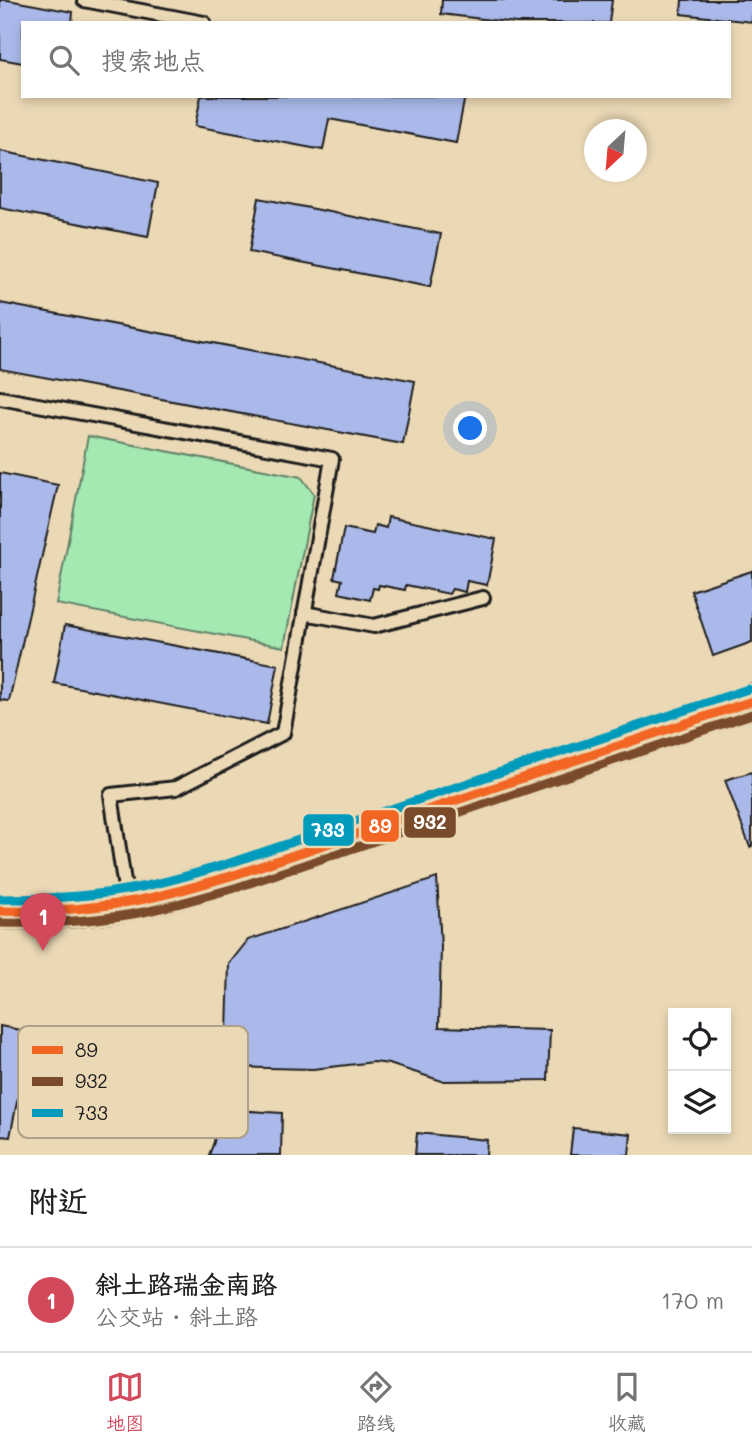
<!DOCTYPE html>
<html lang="zh">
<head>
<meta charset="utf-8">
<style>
	body { margin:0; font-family:Mali,"LXGW WenKai TC",sans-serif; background:#f2f2f2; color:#202124 }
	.controls { position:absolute; right:21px; bottom:21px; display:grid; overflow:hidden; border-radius:0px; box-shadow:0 4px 10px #0003 }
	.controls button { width:63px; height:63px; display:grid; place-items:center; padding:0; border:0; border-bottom:2px solid #e0e0e0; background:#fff; color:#202124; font:35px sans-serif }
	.compass { position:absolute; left:584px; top:119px; width:63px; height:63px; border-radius:50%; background:#fff; box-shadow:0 4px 10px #0003; rotate:206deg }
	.you { position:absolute; left:471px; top:429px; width:24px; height:24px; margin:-18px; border:5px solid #fff; border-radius:50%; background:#1a73e8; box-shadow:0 0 0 10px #1a73e833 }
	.badge { display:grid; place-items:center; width:46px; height:46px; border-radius:50%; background:#d1495b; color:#fff; font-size:23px; font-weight:700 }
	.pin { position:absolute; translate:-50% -58px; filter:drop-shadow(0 2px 4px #0008) }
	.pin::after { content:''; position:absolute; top:37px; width:24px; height:21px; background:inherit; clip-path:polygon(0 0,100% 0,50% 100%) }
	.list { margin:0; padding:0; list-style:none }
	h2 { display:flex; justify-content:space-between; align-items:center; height:91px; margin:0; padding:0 28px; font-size:30px }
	h2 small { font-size:23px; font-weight:400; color:#757577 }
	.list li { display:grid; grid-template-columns:46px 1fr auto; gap:21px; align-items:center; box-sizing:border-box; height:105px; padding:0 28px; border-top:2px solid #e0e0e0 }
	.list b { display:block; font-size:26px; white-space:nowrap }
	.list p { margin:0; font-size:23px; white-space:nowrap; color:#757577 }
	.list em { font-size:23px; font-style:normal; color:#757577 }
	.icon { flex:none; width:38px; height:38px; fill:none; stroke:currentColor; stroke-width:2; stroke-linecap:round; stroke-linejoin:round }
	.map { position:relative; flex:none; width:752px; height:1155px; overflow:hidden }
	.search { position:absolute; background:#fff; box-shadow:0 4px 10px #0003; left:21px; right:21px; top:21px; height:77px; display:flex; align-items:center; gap:18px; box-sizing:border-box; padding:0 24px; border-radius:0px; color:#757577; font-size:26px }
	.sheet { height:196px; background:#fff }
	nav { display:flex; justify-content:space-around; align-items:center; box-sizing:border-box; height:98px; border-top:2px solid #e0e0e0; background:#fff; font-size:19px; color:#757577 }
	nav a { display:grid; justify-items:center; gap:4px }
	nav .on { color:#d1495b }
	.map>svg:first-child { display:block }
	.green { fill:#a4e8b2; stroke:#608267; stroke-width:2 }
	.building { fill:#aab9e9; stroke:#1c1c1c; stroke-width:2 }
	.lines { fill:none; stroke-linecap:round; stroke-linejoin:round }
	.lane-casing { stroke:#1c1c1c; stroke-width:18 }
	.secondary-casing { stroke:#1c1c1c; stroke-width:38 }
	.lane { stroke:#ebd9b6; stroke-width:12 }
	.secondary { stroke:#ebd9b6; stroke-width:33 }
	.bus-1-casing { stroke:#ebd9b6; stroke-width:14 }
	.bus-2-casing { stroke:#ebd9b6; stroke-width:14 }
	.bus-3-casing { stroke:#ebd9b6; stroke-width:14 }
	.bus-1 { stroke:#f26522; stroke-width:9 }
	.bus-2 { stroke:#7a4b2a; stroke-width:9 }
	.bus-3 { stroke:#039bbc; stroke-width:9 }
	.key { fill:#ebd9b6; stroke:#ada088; stroke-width:2 }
	.key-label { font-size:19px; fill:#1c1c1c }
	.line-badge { stroke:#ebd9b6; stroke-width:2.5 }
	.badge-label { font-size:19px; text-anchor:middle; font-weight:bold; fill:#fff }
</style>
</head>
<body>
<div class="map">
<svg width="752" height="1155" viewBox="0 0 752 1155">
	<rect width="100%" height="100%" fill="#ebd9b6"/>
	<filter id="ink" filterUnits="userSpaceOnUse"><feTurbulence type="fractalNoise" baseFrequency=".0143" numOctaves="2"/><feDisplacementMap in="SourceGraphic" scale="14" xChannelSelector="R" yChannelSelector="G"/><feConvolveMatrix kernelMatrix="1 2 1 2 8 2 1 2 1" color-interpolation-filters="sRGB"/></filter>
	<g filter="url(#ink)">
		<polygon class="green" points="88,436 301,477 314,494 284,647 56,604"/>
		<g class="building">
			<polygon points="0,0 8,0 73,12 72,23 23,23 23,63 0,59"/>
			<polygon points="442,0 612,0 609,23 516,23 441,14"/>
			<polygon points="682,0 752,0 752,22 681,14"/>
			<polygon points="201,96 465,96 456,143 329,119 323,150 195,126"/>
			<polygon points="0,151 158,183 148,237 0,208"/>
			<polygon points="259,198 441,234 430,287 249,252"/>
			<polygon points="0,303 415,381 403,444 0,369"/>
			<polygon points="0,473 58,485 9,701 0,700"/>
			<polygon points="388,517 496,539 487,585 467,581 465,592 452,589 449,594 406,585 405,590 379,585 378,589 373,588 370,600 339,593 342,580 334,578 344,528 373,534 375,525 386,528"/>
			<polygon points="752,571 752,642 713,656 691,591"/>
			<polygon points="65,625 278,665 267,724 54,683"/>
			<polygon points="752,772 752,846 750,847 725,780"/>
			<polygon points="437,878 441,946 439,1027 550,1030 548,1080 442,1081 389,1064 374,1062 313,1069 226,1067 229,964 248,940"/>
			<polygon points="0,1026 31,1032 10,1137 0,1136"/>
			<polygon points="218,1109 282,1113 281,1155 209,1155 214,1142"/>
			<polygon points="573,1128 631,1134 629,1155 570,1155"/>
			<polygon points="417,1133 487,1140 486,1155 415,1155"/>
		</g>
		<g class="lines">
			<defs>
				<g id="lane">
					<polyline points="84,0 204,23"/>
					<polyline points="0,398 332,459 283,733 176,788 111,795 127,902"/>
					<polyline points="304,613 374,626 483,598"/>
				</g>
				<path id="secondary" d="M0 911C43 912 87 910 129 902 165 896 199 885 234 875L752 701"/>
			</defs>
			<use href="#lane" class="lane-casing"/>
			<use href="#secondary" class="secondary-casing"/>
			<use href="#lane" class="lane"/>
			<use href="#secondary" class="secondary"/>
			<defs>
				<path id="bus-1" d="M0 911C47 912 94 909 140 900 172 894 203 884 234 875L752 701"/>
				<path id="bus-2" d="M0 923C49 924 97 921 144 912 176 905 207 896 238 887L752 714"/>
				<path id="bus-3" d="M0 899C48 899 94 897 141 887 171 881 201 872 230 863L748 689"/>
			</defs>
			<use href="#bus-1" class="bus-1-casing"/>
			<use href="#bus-2" class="bus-2-casing"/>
			<use href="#bus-3" class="bus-3-casing"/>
			<use href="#bus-1" class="bus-1"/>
			<use href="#bus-2" class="bus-2"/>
			<use href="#bus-3" class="bus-3"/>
		</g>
	</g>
	<rect x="18" y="1026" width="230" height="112" rx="10" class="key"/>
	<rect x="32" y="1046" width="31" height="8" fill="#f26522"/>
	<rect x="32" y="1077" width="31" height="9" fill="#7a4b2a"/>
	<rect x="32" y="1109" width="31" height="8" fill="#039bbc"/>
	<g class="key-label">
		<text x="75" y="1057">89</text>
		<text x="75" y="1088">932</text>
		<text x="75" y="1120">733</text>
	</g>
	<g class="line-badge">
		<rect x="403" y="806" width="54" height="33" rx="7" fill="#7a4b2a"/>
		<rect x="360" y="809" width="40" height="34" rx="7" fill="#f26522"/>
		<rect x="302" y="813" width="53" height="34" rx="7" fill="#039bbc"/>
	</g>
	<g class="badge-label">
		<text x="430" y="829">932</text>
		<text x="380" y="833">89</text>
		<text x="328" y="837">733</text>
	</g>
</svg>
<div class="controls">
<button><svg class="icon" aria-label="locate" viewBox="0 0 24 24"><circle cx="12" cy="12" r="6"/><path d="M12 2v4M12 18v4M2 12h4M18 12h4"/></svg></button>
<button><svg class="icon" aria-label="layers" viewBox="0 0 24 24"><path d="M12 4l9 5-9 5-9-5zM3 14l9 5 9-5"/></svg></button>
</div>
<svg class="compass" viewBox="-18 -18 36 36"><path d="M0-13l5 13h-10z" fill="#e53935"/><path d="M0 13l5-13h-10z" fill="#757577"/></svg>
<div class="you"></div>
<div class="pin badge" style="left:43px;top:951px">1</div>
<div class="search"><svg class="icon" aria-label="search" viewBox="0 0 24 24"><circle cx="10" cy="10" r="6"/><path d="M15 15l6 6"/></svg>搜索地点</div>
</div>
<section class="sheet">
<h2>附近<small></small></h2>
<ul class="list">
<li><span class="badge">1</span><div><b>斜土路瑞金南路</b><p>公交站 · 斜土路</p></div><em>170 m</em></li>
</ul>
</section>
<nav>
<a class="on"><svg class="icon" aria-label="map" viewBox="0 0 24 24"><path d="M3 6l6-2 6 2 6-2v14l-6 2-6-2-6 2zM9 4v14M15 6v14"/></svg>地图</a>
<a><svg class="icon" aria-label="directions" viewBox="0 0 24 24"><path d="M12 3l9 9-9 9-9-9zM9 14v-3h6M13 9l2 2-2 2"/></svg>路线</a>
<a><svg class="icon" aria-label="saved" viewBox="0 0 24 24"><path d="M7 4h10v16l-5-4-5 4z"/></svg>收藏</a>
</nav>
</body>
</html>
